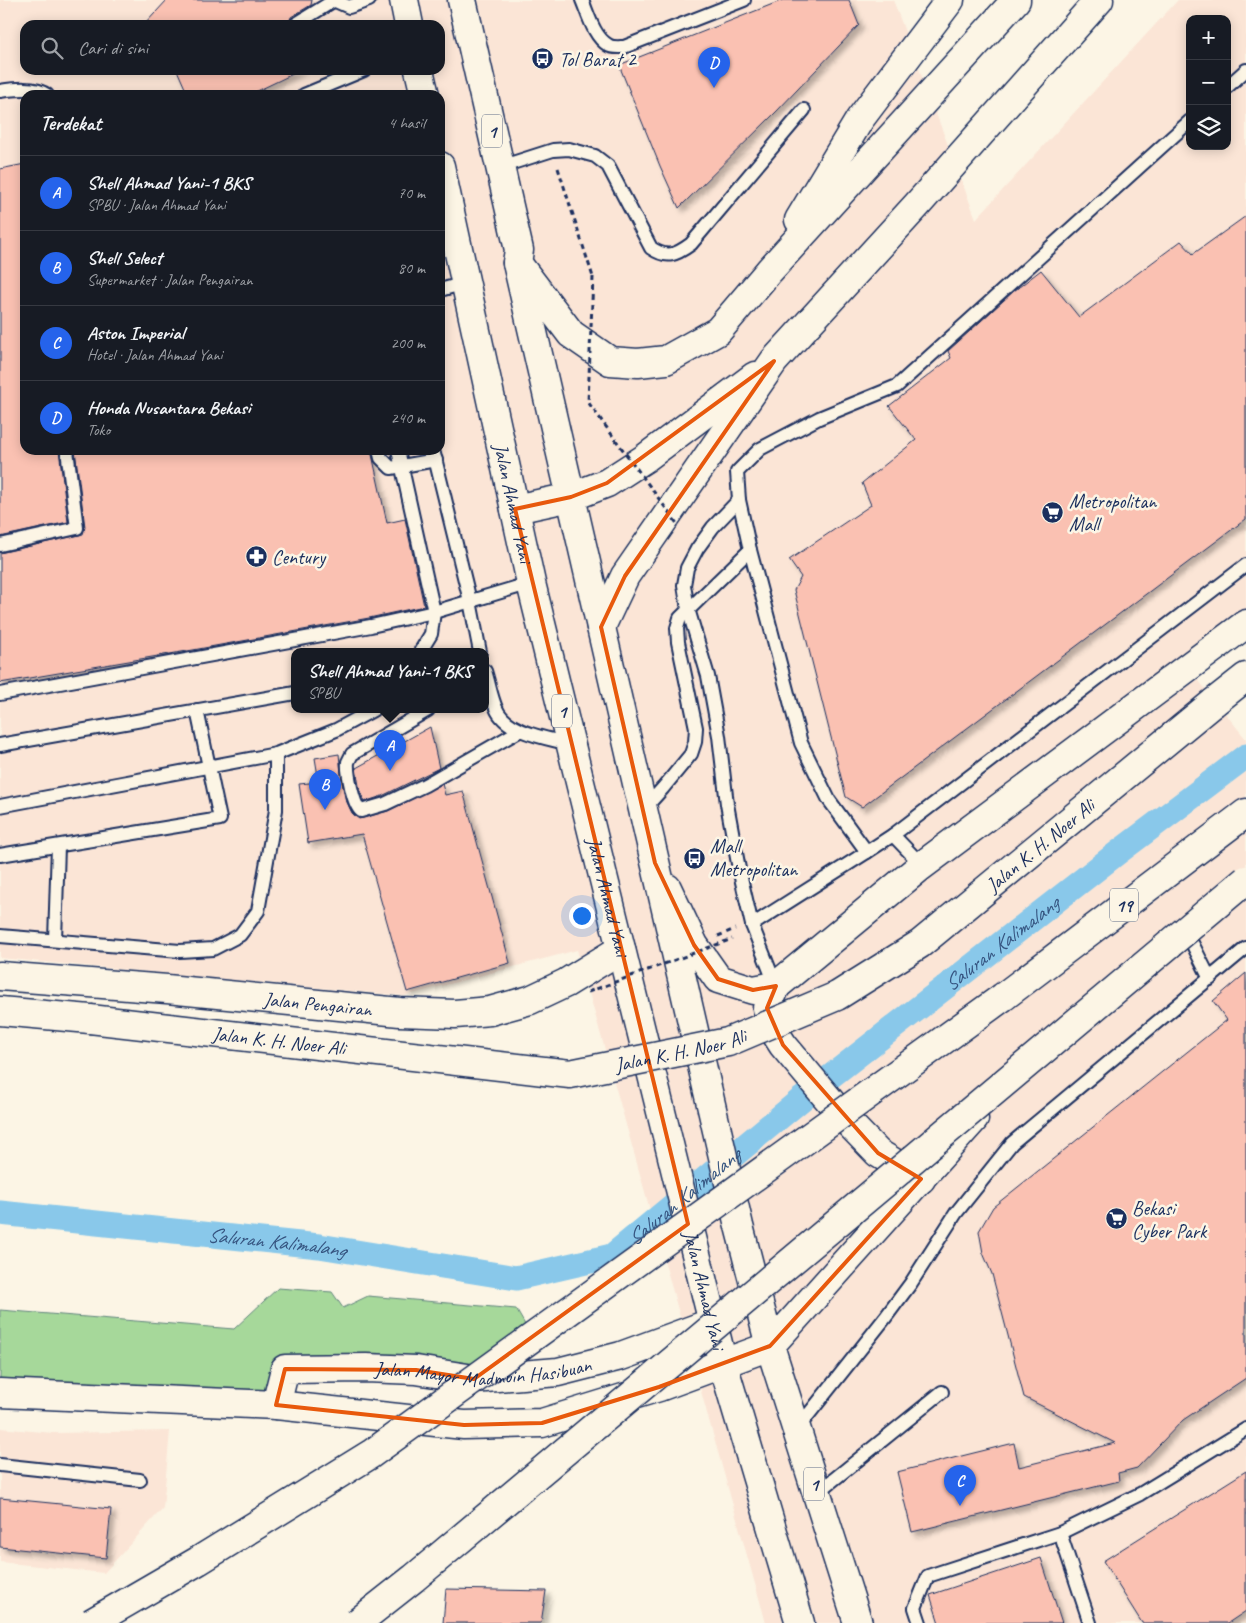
<!DOCTYPE html>
<html lang="id">
<head>
<meta charset="utf-8">
<style>
	body { margin:0; font-family:Caveat,sans-serif; background:#242831; color:#f1f3f6 }
	.controls { position:absolute; right:15px; top:15px; display:grid; overflow:hidden; border-radius:10px; box-shadow:0 2px 12px #0003 }
	.controls button { width:45px; height:45px; display:grid; place-items:center; padding:0; border:0; border-bottom:1px solid #363941; background:#171b24; color:#f1f3f6; font:25px sans-serif }
	.you { position:absolute; left:581px; top:915px; width:18px; height:18px; margin:-12px; border:4px solid #fff; border-radius:50%; background:#1a73e8; box-shadow:0 0 0 8px #1a73e833 }
	.badge { display:grid; place-items:center; width:32px; height:32px; border-radius:50%; background:#2563eb; color:#fff; font-size:16px; font-weight:700 }
	.pin { position:absolute; translate:-50% -41px; filter:drop-shadow(0 1px 2px #0008) }
	.pin::after { content:''; position:absolute; top:26px; width:18px; height:15px; background:inherit; clip-path:polygon(0 0,100% 0,50% 100%) }
	.popup { position:absolute; left:291px; top:648px; width:198px; height:65px; box-sizing:border-box; display:grid; place-content:center; border-radius:10px; background:#171b24; filter:drop-shadow(0 1px 4px #0005); font-size:16px; white-space:nowrap; color:#9ea1a6 }
	.popup b { font-size:19px; color:#f1f3f6 }
	.popup::after { content:''; position:absolute; left:50%; top:100%; margin-left:-10px; border:10px solid transparent; border-top-color:#171b24 }
	.list { margin:0; padding:0; list-style:none }
	h2 { display:flex; justify-content:space-between; align-items:center; height:65px; margin:0; padding:0 20px; font-size:21px }
	h2 small { font-size:16px; font-weight:400; color:#9ea1a6 }
	.list li { display:grid; grid-template-columns:32px 1fr auto; gap:15px; align-items:center; box-sizing:border-box; height:75px; padding:0 20px; border-top:1px solid #363941 }
	.list b { display:block; font-size:19px; white-space:nowrap }
	.list p { margin:0; font-size:16px; white-space:nowrap; color:#9ea1a6 }
	.list em { font-size:16px; font-style:normal; color:#9ea1a6 }
	.icon { flex:none; width:28px; height:28px; fill:none; stroke:currentColor; stroke-width:2; stroke-linecap:round; stroke-linejoin:round }
	.map { position:relative; flex:none; width:1246px; height:1623px; overflow:hidden }
	.search { position:absolute; background:#171b24; box-shadow:0 2px 12px #0003; left:20px; top:20px; width:425px; height:55px; display:flex; align-items:center; gap:12px; box-sizing:border-box; padding:0 18px; border-radius:15px; color:#9ea1a6; font-size:19px }
	.panel { position:absolute; background:#171b24; box-shadow:0 2px 12px #0003; left:20px; top:90px; width:425px; height:365px; border-radius:15px }
	.map>svg:first-child { display:block }
	.built { fill:#fbe5d6; fill-rule:evenodd }
	.green { fill:#a6d89a; stroke:#60847c }
	.lines { fill:none; stroke-linecap:round; stroke-linejoin:round }
	.canal { stroke:#89c8ea; stroke-width:25 }
	.building { fill:#fac1b2; stroke:#1b2f5e; filter:url(#shadow) }
	.service-casing { stroke:#1b2f5e; stroke-width:16 }
	.primary-casing { stroke:#1b2f5e; stroke-width:31 }
	.trunk-casing { stroke:#1b2f5e; stroke-width:31 }
	.motorway-casing { stroke:#1b2f5e; stroke-width:31 }
	.path { stroke:#1b2f5e; stroke-width:3; stroke-dasharray:5 4; stroke-linecap:butt }
	.service { stroke:#fcf5e5; stroke-width:12 }
	.primary { stroke:#fcf5e5; stroke-width:28 }
	.trunk { stroke:#fcf5e5; stroke-width:28 }
	.motorway { stroke:#fcf5e5; stroke-width:28 }
	.primary-bridge-casing { stroke:#1b2f5e; stroke-width:31; stroke-linecap:butt }
	.motorway-bridge-casing { stroke:#1b2f5e; stroke-width:31; stroke-linecap:butt }
	.path-bridge { stroke:#1b2f5e; stroke-width:3; stroke-dasharray:5 4; stroke-linecap:butt }
	.primary-bridge { stroke:#fcf5e5; stroke-width:28 }
	.motorway-bridge { stroke:#fcf5e5; stroke-width:28 }
	.marked { fill:none; stroke:#e8590c; stroke-width:4; stroke-linejoin:round }
	.labels { text-anchor:middle; stroke-width:5; stroke-linejoin:round; paint-order:stroke }
	.shield { fill:#fcf5e5; stroke:#5e6a86; stroke-width:1 }
	.shield-label { font-size:19px; font-weight:bold; fill:#1b2f5e }
	.poi-label { font-size:20px; fill:#1b2f5e; stroke:#fcf5e5; text-anchor:start }
	.street-label { font-size:20px; fill:#1b2f5e; stroke:#fcf5e5 }
	.water-label { font-size:21px; font-style:italic; fill:#365581; stroke:#fcf5e5 }
</style>
</head>
<body>
<div class="map">
<svg width="1246" height="1623" viewBox="0 0 1246 1623">
	<defs>
		<filter id="shadow"><feDropShadow dx="4.5" dy="4.5" stdDeviation="2.5" flood-color="#0004"/></filter>
	</defs>
	<rect width="100%" height="100%" fill="#fcf5e5"/>
	<filter id="ink" filterUnits="userSpaceOnUse"><feTurbulence type="fractalNoise" baseFrequency=".02" numOctaves="2"/><feDisplacementMap in="SourceGraphic" scale="10" xChannelSelector="R" yChannelSelector="G"/><feConvolveMatrix kernelMatrix="1 2 1 2 8 2 1 2 1" color-interpolation-filters="sRGB"/></filter>
	<g filter="url(#ink)">
		<g class="built">
			<path d="M0 0H893L976 219 1178 0H1246V611L1182 660 1246 739V1623H766L577 950 404 996 0 958ZM1190 19H1227V146H1190ZM25 25H440V70H25ZM25 95H440V450H25ZM295 652H485V710H295Z"/>
			<polygon points="0,1428 53,1433 170,1431 163,1508 104,1573 0,1562"/>
		</g>
		<polygon class="green" points="278,1288 332,1292 343,1308 368,1296 516,1309 532,1337 474,1379 285,1369 276,1405 0,1393 0,1310 234,1329"/>
		<g class="lines">
			<path class="canal" id="s1" d="M0 1213 319 1246 516 1278 612 1256 803 1098 1116 854 1246 756"/>
		</g>
		<g class="building">
			<polygon points="167,0 312,0 311,5 291,17 288,25 144,25"/>
			<polygon points="783,0 849,0 859,25 777,111 679,208 660,166 619,65"/>
			<polygon points="177,70 301,70 249,95 188,95"/>
			<polygon points="25,164 25,450 59,450 68,522 0,537 0,169"/>
			<polygon points="1246,216 1246,519 862,807 846,797 794,590 801,577 789,560 871,505 862,483 916,440 889,406 951,358 948,351 1014,291 1041,270 1079,317 1181,241 1193,254"/>
			<polygon points="75,450 371,450 387,523 405,519 424,606 369,618 193,650 0,683 0,553 83,534 85,527"/>
			<polygon points="430,727 439,768 382,796 364,802 359,786 356,768"/>
			<polygon points="339,754 342,782 345,798 352,813 359,819 388,811 442,784 445,795 463,791 510,963 407,992 362,834 308,843 299,784 319,782 315,758"/>
			<polygon points="1246,973 1246,1378 1183,1420 1137,1468 1118,1473 1119,1481 912,1532 897,1472 1014,1443 1019,1467 1115,1443 1024,1397 992,1274 983,1253 979,1231 993,1207 1227,1020 1213,1001"/>
			<polygon points="1246,1471 1246,1611 1228,1623 1142,1623 1103,1561"/>
			<polygon points="0,1498 111,1509 106,1558 0,1547"/>
			<polygon points="1041,1558 1062,1623 939,1623 930,1595"/>
			<polygon points="446,1589 546,1591 541,1623 443,1623"/>
		</g>
		<g class="lines">
			<defs>
				<g id="service">
					<polyline points="333,0 349,7 369,0"/>
					<path d="M582 0C588 14 594 37 608 45 612 48 619 47 624 47L744 0"/>
					<polyline points="296,24 333,1"/>
					<polyline points="1227,87 1246,70"/>
					<path d="M0 91C13 89 36 86 47 95"/>
					<polyline points="304,95 364,70"/>
					<polyline points="1190,121 897,386 819,418 760,449 737,472 739,500 750,550 801,743 829,800 867,852 893,835 1246,565"/>
					<path d="M500 167 553 150 569 149 595 156 608 166 651 248C667 259 676 255 691 244L804 110"/>
					<polyline points="440,290 465,283"/>
					<polyline points="379,450 381,458 391,468 436,460"/>
					<polyline points="398,450 434,612 431,634 420,652"/>
					<polyline points="433,450 470,601 480,652"/>
					<polyline points="739,500 713,527 697,549 687,568 684,585 688,609 708,676 719,736 727,804 739,869 752,925 776,986"/>
					<polyline points="0,545 77,528 67,450"/>
					<path d="M485 671C489 683 491 697 496 708 506 733 547 738 570 744"/>
					<polyline points="0,694 371,626 434,612 531,583"/>
					<path d="M428 710 352 754C351 756 349 760 348 762 347 772 353 805 361 811L385 804 425 785 519 731"/>
					<polyline points="0,745 295,693"/>
					<polyline points="0,806 276,754"/>
					<polyline points="643,810 663,788 691,754 695,742 696,728 678,642 677,628 680,618 750,550"/>
					<polyline points="893,835 916,859 920,867"/>
					<polyline points="0,855 220,819 197,710"/>
					<polyline points="752,925 867,852"/>
					<polyline points="1186,931 1210,979"/>
					<polyline points="0,936 180,951 213,949 240,935 258,911 276,810 276,754 336,730 373,710"/>
					<polyline points="55,940 58,846"/>
					<polyline points="797,1429 885,1318 911,1283 956,1213 1012,1143 1246,948"/>
					<polyline points="0,1465 140,1480"/>
					<polyline points="817,1493 942,1392"/>
					<polyline points="1060,1533 1090,1623"/>
					<polyline points="920,1623 915,1608 928,1576 1060,1533 1140,1494 1246,1429"/>
				</g>
				<g id="primary">
					<polyline points="1213,703 1246,677"/>
					<polyline points="667,888 694,945 718,979 753,990 776,986 920,867 1246,624"/>
					<path id="s2" d="M0 976 167 989 400 1012 455 1014 490 1011 530 1000 566 983 621 949"/>
					<polyline points="776,986 767,1008 774,1031 783,1045 846,1120 878,1153 921,1179"/>
					<polyline points="0,1011 90,1019"/>
					<path id="s3" d="M0 1393 276 1405 285 1369 366 1368 416 1370 474 1379 558 1372 621 1356 719 1320"/>
					<polyline points="276,1405 464,1425 542,1423 659,1387 770,1346 974,1119"/>
				</g>
				<g id="trunk">
					<polyline points="404,0 409,25"/>
					<polyline points="462,0 519,250 517,263 739,1226 770,1346 858,1623"/>
					<polyline points="419,70 425,95"/>
					<path id="s4" d="M440 166 531 583 713 1323 723 1364 800 1623"/>
					<polyline points="515,509 571,497"/>
				</g>
				<g id="motorway">
					<polyline points="799,220 860,119 950,0"/>
					<polyline points="517,263 571,334 610,361 638,363 666,360 718,331 769,271 1016,0"/>
					<polyline points="571,497 607,483 644,459 755,376"/>
					<polyline points="601,627 625,576 774,361 917,205 1099,0"/>
					<polyline points="1003,997 1246,813"/>
				</g>
			</defs>
			<use href="#service" class="service-casing"/>
			<use href="#primary" class="primary-casing"/>
			<use href="#trunk" class="trunk-casing"/>
			<use href="#motorway" class="motorway-casing"/>
			<g class="path">
				<polyline points="558,168 593,277"/>
				<polyline points="718,936 735,929"/>
			</g>
			<use href="#service" class="service"/>
			<use href="#primary" class="primary"/>
			<use href="#trunk" class="trunk"/>
			<use href="#motorway" class="motorway"/>
			<defs>
				<g id="primary-bridge">
					<path id="s5" d="M90 1019 570 1074 728 1042 837 996 920 944 1213 703"/>
				</g>
				<g id="motorway-bridge">
					<polyline points="91,1623 198,1561 371,1454 1003,997"/>
					<polyline points="357,1623 414,1578 1246,880"/>
				</g>
			</defs>
			<use href="#primary-bridge" class="primary-bridge-casing"/>
			<use href="#motorway-bridge" class="motorway-bridge-casing"/>
			<g class="path-bridge">
				<polyline points="593,277 588,402 678,525"/>
				<polyline points="588,992 732,939"/>
			</g>
			<use href="#primary-bridge" class="primary-bridge"/>
			<use href="#motorway-bridge" class="motorway-bridge"/>
		</g>
	</g>
	<path class="marked" d="M774 361 625 576 601 627 655 863 694 945 718 979 753 990 776 986 767 1008 783 1045 878 1153 921 1179 770 1346 659 1387 542 1423 464 1425 276 1405 285 1369 416 1370 474 1379 688 1224 515 509 571 497 607 483Z"/>
	<defs>
		<symbol id="bus-disc" viewBox="-11 -11 22 22"><circle r="9.5" fill="#1b2f5e" stroke="#fcf5e5"/><path d="M-5-6H5V4H4V6H2V4H-2V6H-4V4H-5ZM-3.5-4V0h7V-4ZM-3.5 1.2v1.5H-2V1.2ZM2 1.2v1.5H3.5V1.2Z" fill="#fff"/></symbol>
		<symbol id="supermarket-disc" viewBox="-11 -11 22 22"><circle r="9.5" fill="#1b2f5e" stroke="#fcf5e5"/><path d="M-6-5.5h2.5l.6 2H6L4.5 2H-2.5L-4.4-4H-6ZM-1.5 3.2a1.3 1.3 0 1 0 .1 0ZM3 3.2a1.3 1.3 0 1 0 .1 0Z" fill="#fff"/></symbol>
		<symbol id="pharmacy-disc" viewBox="-11 -11 22 22"><circle r="9.5" fill="#1b2f5e" stroke="#fcf5e5"/><path d="M-2-6h4v4h4v4h-4v4h-4v-4h-4v-4h4Z" fill="#fff"/></symbol>
	</defs>
	<g fill-rule="evenodd">
		<use href="#bus-disc" x="530" y="46" width="25" height="25"/>
		<use href="#supermarket-disc" x="1040" y="500" width="25" height="25"/>
		<use href="#pharmacy-disc" x="244" y="544" width="25" height="25"/>
		<use href="#bus-disc" x="682" y="846" width="25" height="25"/>
		<use href="#supermarket-disc" x="1104" y="1206" width="25" height="25"/>
	</g>
	<g class="labels">
		<g class="shield">
			<rect x="482" y="114.5" width="20" height="33" rx="4"/>
			<rect x="552" y="694.5" width="20" height="33" rx="4"/>
			<rect x="1110" y="888.5" width="28" height="33" rx="4"/>
			<rect x="804" y="1467.5" width="20" height="33" rx="4"/>
		</g>
		<g class="shield-label">
			<text x="492" y="138">1</text>
			<text x="562" y="718">1</text>
			<text x="1124" y="912">19</text>
			<text x="814" y="1491">1</text>
		</g>
		<g class="poi-label">
			<text x="559" y="66">Tol Barat 2</text>
			<text x="1069" y="508">Metropolitan<tspan x="1069" dy="23">Mall</tspan></text>
			<text x="272" y="564">Century</text>
			<text x="710" y="853">Mall<tspan x="710" dy="23">Metropolitan</tspan></text>
			<text x="1132" y="1215">Bekasi<tspan x="1132" dy="23">Cyber Park</tspan></text>
		</g>
		<g class="street-label">
			<text dy="7" stroke="none"><textPath href="#s4" startOffset="345">Jalan Ahmad Yani</textPath></text>
			<text dy="7" stroke="none"><textPath href="#s5" startOffset="1016">Jalan K. H. Noer Ali</textPath></text>
			<text dy="7" stroke="none"><textPath href="#s4" startOffset="750">Jalan Ahmad Yani</textPath></text>
			<text dy="7" stroke="none"><textPath href="#s2" startOffset="319">Jalan Pengairan</textPath></text>
			<text dy="7" stroke="none"><textPath href="#s5" startOffset="190">Jalan K. H. Noer Ali</textPath></text>
			<text dy="7" stroke="none"><textPath href="#s5" startOffset="596">Jalan K. H. Noer Ali</textPath></text>
			<text dy="7" stroke="none"><textPath href="#s4" startOffset="1155">Jalan Ahmad Yani</textPath></text>
			<text dy="7" stroke="none"><textPath href="#s3" startOffset="512">Jalan Mayor Madmuin Hasibuan</textPath></text>
		</g>
		<g class="water-label">
			<text dy="7" stroke="none"><textPath href="#s1" startOffset="1118">Saluran Kalimalang</textPath></text>
			<text dy="7" stroke="none"><textPath href="#s1" startOffset="712">Saluran Kalimalang</textPath></text>
			<text dy="7" stroke="none"><textPath href="#s1" startOffset="278">Saluran Kalimalang</textPath></text>
		</g>
	</g>
</svg>
<div class="controls">
<button>+</button>
<button>−</button>
<button><svg class="icon" aria-label="layers" viewBox="0 0 24 24"><path d="M12 4l9 5-9 5-9-5zM3 14l9 5 9-5"/></svg></button>
</div>
<div class="you"></div>
<div class="pin badge" style="left:390px;top:771px">A</div>
<div class="popup"><b>Shell Ahmad Yani-1 BKS</b>SPBU</div>
<div class="pin badge" style="left:325px;top:810px">B</div>
<div class="pin badge" style="left:960px;top:1506px">C</div>
<div class="pin badge" style="left:714px;top:88px">D</div>
<div class="search"><svg class="icon" aria-label="search" viewBox="0 0 24 24"><circle cx="10" cy="10" r="6"/><path d="M15 15l6 6"/></svg>Cari di sini</div>
<section class="panel">
<h2>Terdekat<small>4 hasil</small></h2>
<ul class="list">
<li><span class="badge">A</span><div><b>Shell Ahmad Yani-1 BKS</b><p>SPBU · Jalan Ahmad Yani</p></div><em>70 m</em></li>
<li><span class="badge">B</span><div><b>Shell Select</b><p>Supermarket · Jalan Pengairan</p></div><em>80 m</em></li>
<li><span class="badge">C</span><div><b>Aston Imperial</b><p>Hotel · Jalan Ahmad Yani</p></div><em>200 m</em></li>
<li><span class="badge">D</span><div><b>Honda Nusantara Bekasi</b><p>Toko</p></div><em>240 m</em></li>
</ul>
</section>
</div>
</body>
</html>
